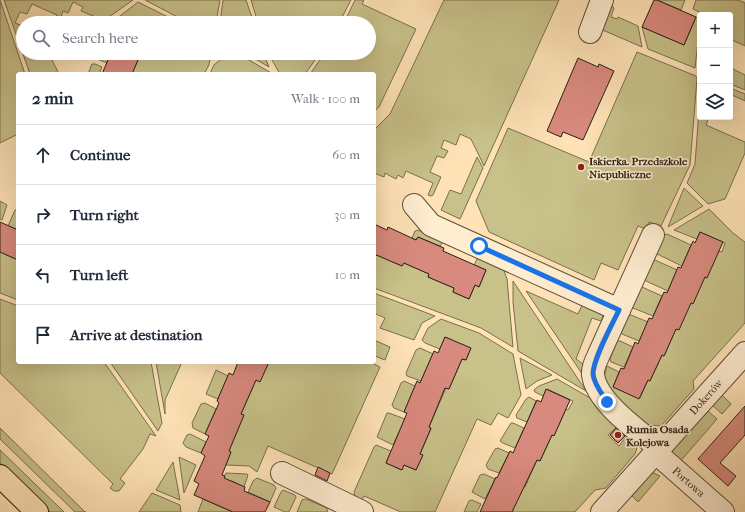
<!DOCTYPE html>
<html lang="en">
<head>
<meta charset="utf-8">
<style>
	body { margin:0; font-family:"IM FELL French Canon",serif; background:#f2f2f3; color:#1f2937 }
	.controls { position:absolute; right:12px; top:12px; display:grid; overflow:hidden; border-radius:4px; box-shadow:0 4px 16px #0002 }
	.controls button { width:36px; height:36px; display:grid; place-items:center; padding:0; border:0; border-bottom:1px solid #e0e1e3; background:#fff; color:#1f2937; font:20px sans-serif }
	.stop { position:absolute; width:12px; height:12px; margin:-9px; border:3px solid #1a73e8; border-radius:50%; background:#fff }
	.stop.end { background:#1a73e8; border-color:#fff; box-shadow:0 1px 4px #0008 }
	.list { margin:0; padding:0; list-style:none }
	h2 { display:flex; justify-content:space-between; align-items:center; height:52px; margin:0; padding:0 16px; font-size:17px }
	h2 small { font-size:13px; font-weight:400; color:#747a83 }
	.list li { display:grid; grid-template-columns:26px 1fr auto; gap:12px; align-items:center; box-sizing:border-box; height:60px; padding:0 16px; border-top:1px solid #e0e1e3 }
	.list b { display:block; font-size:15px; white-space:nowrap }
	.list em { font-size:13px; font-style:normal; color:#747a83 }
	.icon { flex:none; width:22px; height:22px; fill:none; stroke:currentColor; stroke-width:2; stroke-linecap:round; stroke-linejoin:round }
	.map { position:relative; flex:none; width:745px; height:512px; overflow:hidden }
	.search { position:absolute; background:#fff; box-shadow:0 4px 16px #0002; left:16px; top:16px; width:360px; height:44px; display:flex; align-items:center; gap:10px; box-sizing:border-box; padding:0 14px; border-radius:22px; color:#747a83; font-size:15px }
	.panel { position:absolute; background:#fff; box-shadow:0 4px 16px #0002; left:16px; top:72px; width:360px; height:292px; border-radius:4px }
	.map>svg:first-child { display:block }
	.green { fill:#c8c189; stroke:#78704e }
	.building { fill:#d98a7e; stroke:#291e14 }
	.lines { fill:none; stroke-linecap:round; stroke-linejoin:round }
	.minor-casing { stroke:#5e4f3d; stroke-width:24 }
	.major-casing { stroke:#291e14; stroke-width:24 }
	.minor { stroke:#ffedd0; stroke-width:22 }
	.major { stroke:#ffe3b7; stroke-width:22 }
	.route { stroke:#1a73e8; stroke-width:5 }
	.poi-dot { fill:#8f2418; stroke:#ffedd0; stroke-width:1.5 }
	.labels { text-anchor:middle; stroke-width:3; stroke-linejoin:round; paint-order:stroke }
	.poi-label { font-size:11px; font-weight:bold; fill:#291e14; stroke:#ffedd0; text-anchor:start }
	.street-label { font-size:11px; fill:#291e14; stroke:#ffedd0 }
</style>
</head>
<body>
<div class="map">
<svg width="745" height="512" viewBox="0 0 745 512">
	<rect width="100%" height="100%" fill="#ffe3b7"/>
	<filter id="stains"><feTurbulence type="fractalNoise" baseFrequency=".005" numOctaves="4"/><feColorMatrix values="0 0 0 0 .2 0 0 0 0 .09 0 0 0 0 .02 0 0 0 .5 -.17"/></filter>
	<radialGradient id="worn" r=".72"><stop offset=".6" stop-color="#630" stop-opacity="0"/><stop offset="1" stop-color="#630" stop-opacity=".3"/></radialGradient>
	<g class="green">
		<polygon points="0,0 25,74 18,74 18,134 0,143"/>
		<polygon points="4,0 133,0 106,19 105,21 81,11 83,7 73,2 68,13 63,11 60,20 56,19 57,15 32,4 27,14 20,12 15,23 23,26 23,32 20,38 23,40 23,53 51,53 49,54 59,74 30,74"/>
		<polygon points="145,0 220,0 216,23 189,23"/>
		<polygon points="223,0 246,0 254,23 220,23"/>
		<polygon points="251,0 351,0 339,23 258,23"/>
		<polygon points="355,0 364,0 362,4 416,29 379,107 374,112 374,74 310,74 325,53 369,53 369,23 344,23"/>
		<polygon points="444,0 559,0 484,166 471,139 460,134 456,145 444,140 441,148 448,151 444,158 437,156 430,172 441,177 433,195 431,196 428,195 433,183 406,171 403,178 398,175 396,179 385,173 384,177 374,173 374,130 390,114"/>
		<polygon points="657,0 685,0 681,10"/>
		<polygon points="696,0 738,0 745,3 745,46 730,39 730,15 705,15 693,9"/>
		<polygon points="138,2 180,23 141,23 130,18 128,23 111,23"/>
		<polygon points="612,6 614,8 611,17 617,19 618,17 638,26 642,47 598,28 609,8"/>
		<polygon points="696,17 700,19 700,25 695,68 648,49 642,27 684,45"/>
		<polygon points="637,52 696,76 697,79 690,165 661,226 649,222 646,229 638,226 618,270 601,263 594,280 489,232 476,201 508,128 589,162"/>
		<polygon points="97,53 111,53 107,63 97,59 96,56"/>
		<polygon points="141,53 211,53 209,65 204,74 129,74 132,73"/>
		<polygon points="228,53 237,53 273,74 236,74 233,73 232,74 212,74 211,71 214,65"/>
		<polygon points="245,53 263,53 269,67"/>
		<polygon points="268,53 320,53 305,74 280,74"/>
		<polygon points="92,64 95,64 102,67 99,74 88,74"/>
		<polygon points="733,69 745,75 745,90 730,84 730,71 732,72"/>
		<polygon points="730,88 745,94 745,101 730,94"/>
		<polygon points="700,97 700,117 709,117 706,125 745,142 745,153 725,199 708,204 687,183 695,164"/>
		<polygon points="477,157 483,168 460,219 441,210 450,190 461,194"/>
		<polygon points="684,188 703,206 668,227"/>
		<polygon points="0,201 7,205 2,220 0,219"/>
		<polygon points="18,209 18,230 8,226 15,210"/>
		<polygon points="709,209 733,233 745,242 745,323 693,381 694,389 661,426 648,425 611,394 604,377 607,366 619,372 613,387 640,398 648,380 650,381 662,355 664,356 676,329 719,251 722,252 725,243 700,232 697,239 674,230"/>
		<polygon points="418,230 441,241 443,242 440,246 418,237 416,240 412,238 415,231"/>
		<polygon points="667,234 691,245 682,266 657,254 656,252 664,235"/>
		<polygon points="0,252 18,260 18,300 0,293"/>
		<polygon points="377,255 402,266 404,263 429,274 428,277 454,288 453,292 469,299 475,285 479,287 486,270 474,265 477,259 480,258 503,268 507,279 513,347 481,328 374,288 374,258"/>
		<polygon points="655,260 677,270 668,291 646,281 645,277 652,262"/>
		<polygon points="513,281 586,391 518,351 513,302"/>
		<polygon points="642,287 662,296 653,316 633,308 632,306 640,288"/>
		<polygon points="526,291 578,314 583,303 601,311 603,316 601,321 592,318 576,359 583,364 585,378"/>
		<polygon points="374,293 435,316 422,323 414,340 380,328 385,318 374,313"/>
		<polygon points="0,299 18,306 18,362 104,362 156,436 150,434 143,449 120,479 125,483 119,491 114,491 110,488 113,484 0,373"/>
		<polygon points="631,315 648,322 639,341 622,334 621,331 628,316"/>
		<polygon points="441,319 479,333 513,354 521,395 508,418 498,413 491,425 477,419 435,512 401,512 364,496 361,502 355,497 354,492 374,447 376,445 391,451 386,463 401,470 404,465 416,470 422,456 420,454 431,429 429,427 446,388 449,389 462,359 466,360 470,349 445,337 440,349 425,343 422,340 428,328"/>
		<polygon points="374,340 390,347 385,360 375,356 374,358"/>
		<polygon points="617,341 620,341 633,347 624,367 611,362 610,359"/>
		<polygon points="420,348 433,354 421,381 407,376 406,373 416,350"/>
		<polygon points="520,358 552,375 537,381 526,389"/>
		<polygon points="110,362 151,362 162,423 158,431"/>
		<polygon points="156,362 182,362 165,400 165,414"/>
		<polygon points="268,362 372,362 372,363 380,367 332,474 268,446 257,472 249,466 226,465 231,452 229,451 244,415 241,414 256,380"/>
		<polygon points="216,370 228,376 218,399 206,394"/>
		<polygon points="557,379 592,399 618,426 608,435 619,446 628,434 637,440 637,448 635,454 606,488 595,490 575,512 512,512 523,486 525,487 537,460 540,461 552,435 554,435 566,409 568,410 573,401 547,389 543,396 535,392 534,390 539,386"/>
		<polygon points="404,381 415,386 404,412 394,408 392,405 401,383"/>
		<polygon points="722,395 731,404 722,414 712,405"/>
		<polygon points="529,397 536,401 527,422 517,418 516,415 526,399"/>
		<polygon points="205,403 216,409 205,434 193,428 192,423 201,404"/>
		<polygon points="708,411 717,419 678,464 672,453 673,450"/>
		<polygon points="387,413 389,413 405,419 393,445 377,437"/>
		<polygon points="511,423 513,423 524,428 515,448 503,443 500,441"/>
		<polygon points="0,428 85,512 86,512 75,512 0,439"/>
		<polygon points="190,434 206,442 201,453 186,447 183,443 187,435"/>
		<polygon points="498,448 509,453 499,473 488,469 486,465 495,449"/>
		<polygon points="0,450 64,512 50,512 0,463"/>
		<polygon points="179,457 196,465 184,493"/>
		<polygon points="173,462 180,500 156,490"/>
		<polygon points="226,473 247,474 248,475 244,487 232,481 222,482"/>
		<polygon points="654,473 660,476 638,502 632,496 651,474"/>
		<polygon points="484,474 495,479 485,499 472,492 480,475"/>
		<polygon points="257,478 274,485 276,488 270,502 248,492 253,481"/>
		<polygon points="283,490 295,495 296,497 289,512 285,512 274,507 281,492"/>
		<polygon points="152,493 180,505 181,512 139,512"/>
		<polygon points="203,499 232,512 198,512"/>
		<polygon points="306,499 325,507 328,510 327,512 297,512 302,500"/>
		<polygon points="472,500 481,504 477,512 464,512 469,501"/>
	</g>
	<g class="building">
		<polygon points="654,0 657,0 696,17 684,45 642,27"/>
		<polygon points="111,53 141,53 132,74 102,74"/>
		<polygon points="578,58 598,67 599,64 614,71 583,140 563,132 561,137 547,131"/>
		<polygon points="0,222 18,230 18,260 0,252"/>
		<polygon points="374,224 387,230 388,227 416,240 418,237 444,248 443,251 486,270 479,287 475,285 469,299 453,292 454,288 428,277 429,274 404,263 402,266 374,254"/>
		<polygon points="700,232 723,242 707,278 705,277 693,304 691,303 679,330 676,329 664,356 662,355 650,381 648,380 639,399 613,387 621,368 624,369 635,342 638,344 649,318 652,319 664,292 667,293 678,267 681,268 693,241 695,243"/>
		<polygon points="445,337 471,348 466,360 462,359 449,389 445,388 429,427 431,428 420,454 423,455 416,470 404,465 402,470 386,463 407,413 404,412 417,381 420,383 434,351 438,353"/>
		<polygon points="238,362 269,362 260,382 256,380 241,414 244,415 229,451 231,452 222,475 225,476 224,478 245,487 244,491 270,502 265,512 233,512 194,495 199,484 194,481 205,456 201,453 209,436 205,434 219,403 217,401 229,373 233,375"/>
		<polygon points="546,389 570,400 554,436 552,435 540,461 537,460 512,512 480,512 496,477 497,478 510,451 513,453 537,400 541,402"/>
		<polygon points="745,406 745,435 720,463 736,476 728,486 698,459"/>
		<polygon points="616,428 625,436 618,443 610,435"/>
		<polygon points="318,467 330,473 327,481 315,475"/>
	</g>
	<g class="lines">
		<defs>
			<g id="minor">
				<polyline points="590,32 602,0"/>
				<polyline points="414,205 431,225 619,310"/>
				<path d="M653 235 600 352C597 359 592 368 593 375 597 403 639 431 659 448"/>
				<path id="s1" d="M655 452 723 512"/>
				<polyline points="282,473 362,512"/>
				<path id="s2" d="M602 512 745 353"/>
			</g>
			<polyline id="major" points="0,476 37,512"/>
		</defs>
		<use href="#minor" class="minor-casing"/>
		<use href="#major" class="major-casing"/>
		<use href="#minor" class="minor"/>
		<use href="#major" class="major"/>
	</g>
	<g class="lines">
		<path class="route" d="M479 246 619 310C612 325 593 359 593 374 594 384 602 394 607 402"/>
	</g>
	<g class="poi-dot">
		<circle cx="581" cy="167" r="4"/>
		<circle cx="618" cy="435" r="4"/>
	</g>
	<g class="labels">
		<g class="poi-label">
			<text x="589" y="165">Iskierka. Przedszkole<tspan x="589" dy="13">Niepubliczne</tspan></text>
			<text x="626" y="433">Rumia Osada<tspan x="626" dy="13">Kolejowa</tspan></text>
		</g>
		<g class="street-label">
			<text dy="4" stroke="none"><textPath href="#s2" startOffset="155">Dokerów</textPath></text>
			<text dy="4" stroke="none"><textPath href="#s1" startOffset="45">Portowa</textPath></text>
		</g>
	</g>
	<rect width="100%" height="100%" filter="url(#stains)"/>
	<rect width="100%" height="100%" fill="url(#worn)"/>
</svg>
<div class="controls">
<button>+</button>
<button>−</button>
<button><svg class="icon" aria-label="layers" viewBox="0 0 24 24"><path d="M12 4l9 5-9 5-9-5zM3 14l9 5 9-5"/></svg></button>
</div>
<div class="stop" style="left:479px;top:246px"></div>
<div class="stop end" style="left:607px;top:402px"></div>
<div class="search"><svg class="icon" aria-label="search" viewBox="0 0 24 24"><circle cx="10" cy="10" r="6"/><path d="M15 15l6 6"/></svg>Search here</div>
<section class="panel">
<h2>2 min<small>Walk · 100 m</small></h2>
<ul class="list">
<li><svg class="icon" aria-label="ahead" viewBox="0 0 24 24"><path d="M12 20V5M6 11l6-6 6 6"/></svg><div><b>Continue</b></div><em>60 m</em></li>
<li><svg class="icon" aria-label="right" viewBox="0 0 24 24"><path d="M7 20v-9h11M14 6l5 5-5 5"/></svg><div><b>Turn right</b></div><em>30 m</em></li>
<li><svg class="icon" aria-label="left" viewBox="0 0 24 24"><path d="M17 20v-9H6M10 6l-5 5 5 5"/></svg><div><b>Turn left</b></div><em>10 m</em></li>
<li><svg class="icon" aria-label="arrive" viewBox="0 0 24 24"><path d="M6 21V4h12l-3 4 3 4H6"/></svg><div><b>Arrive at destination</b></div></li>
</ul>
</section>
</div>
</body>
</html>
